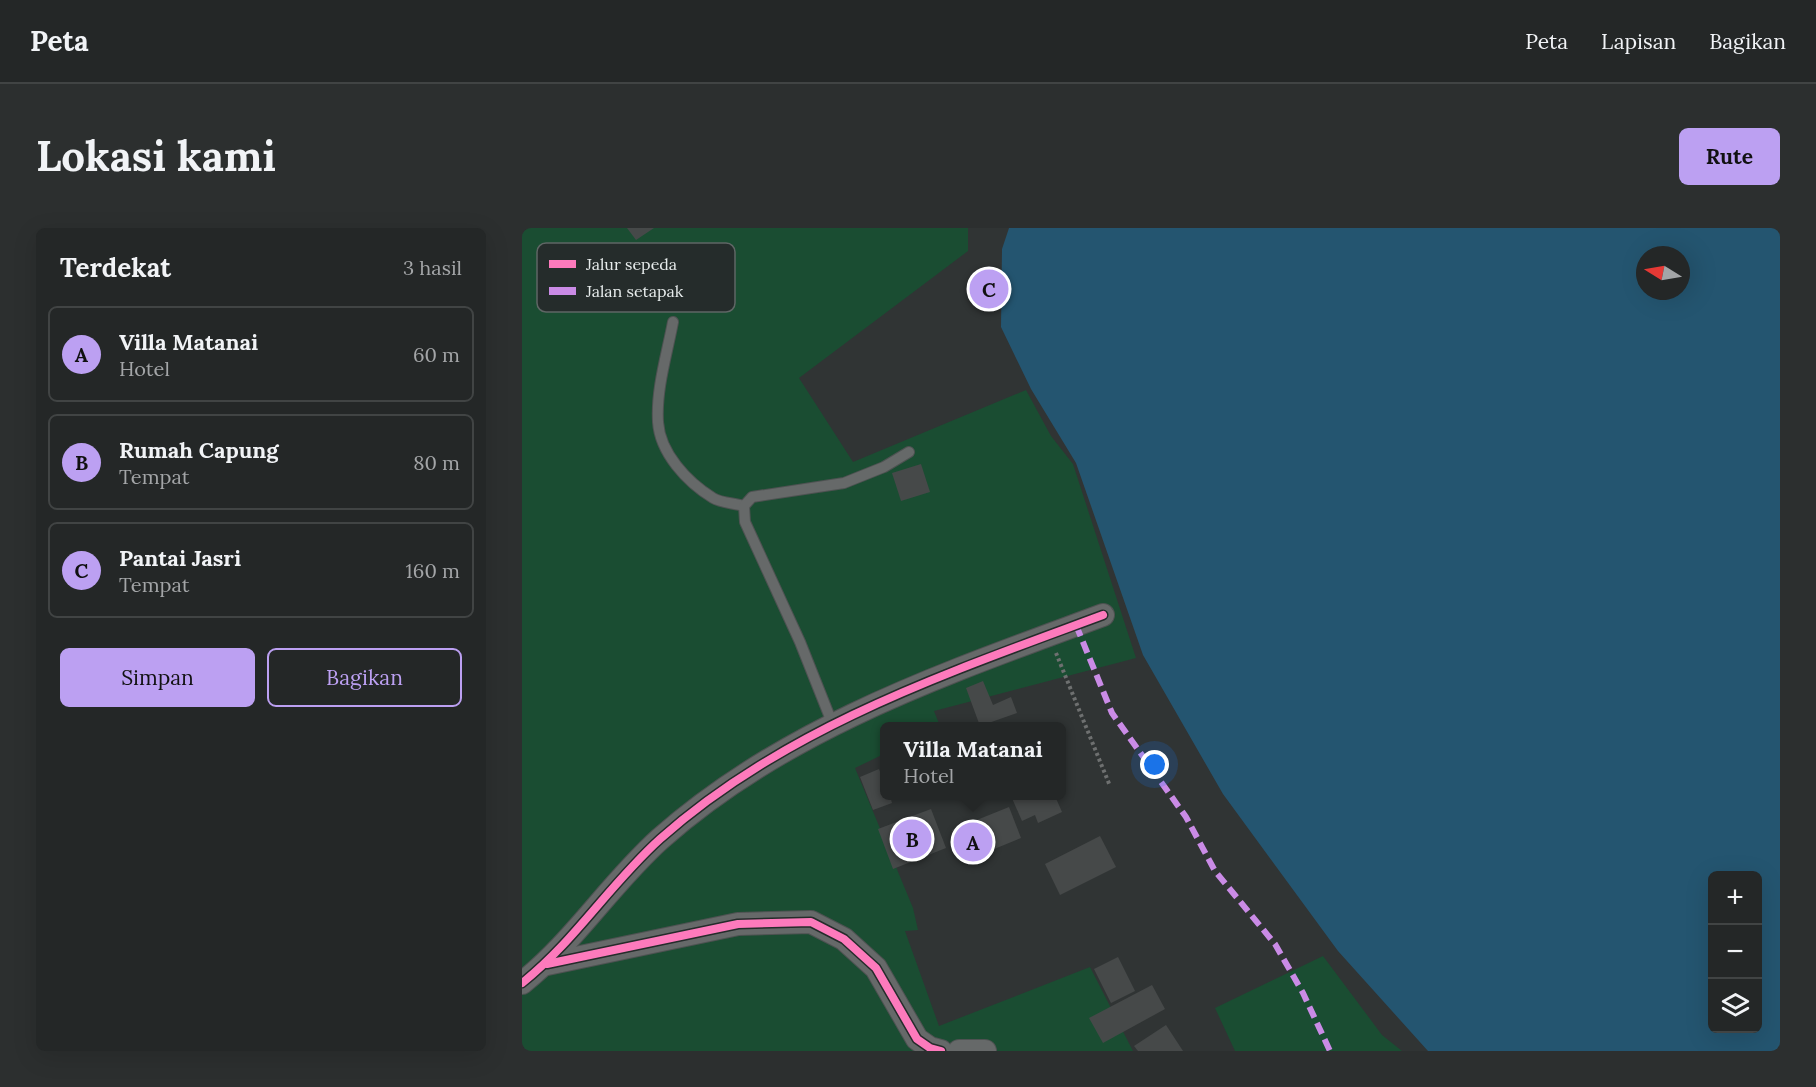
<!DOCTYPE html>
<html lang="id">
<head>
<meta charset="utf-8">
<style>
	body { margin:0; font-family:Lora,serif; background:#2c2f2f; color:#f1f3f6 }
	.controls { position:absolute; right:18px; bottom:18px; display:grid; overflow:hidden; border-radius:9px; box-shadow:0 6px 24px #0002 }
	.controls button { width:54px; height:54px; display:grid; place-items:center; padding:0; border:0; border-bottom:2px solid #414444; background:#242727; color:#f1f3f6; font:30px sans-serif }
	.compass { position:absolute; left:1114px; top:18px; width:54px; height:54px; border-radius:50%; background:#242727; box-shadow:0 6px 24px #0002; rotate:281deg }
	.you { position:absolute; left:633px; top:537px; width:21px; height:21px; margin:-15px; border:4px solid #fff; border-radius:50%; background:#1a73e8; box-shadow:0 0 0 9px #1a73e833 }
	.badge { display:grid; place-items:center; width:39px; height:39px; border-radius:50%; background:#bca0f2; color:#111; font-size:20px; font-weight:700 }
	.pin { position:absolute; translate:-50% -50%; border:3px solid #fff; box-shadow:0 2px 6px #0006 }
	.popup { position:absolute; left:358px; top:494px; width:186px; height:78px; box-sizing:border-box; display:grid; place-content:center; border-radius:9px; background:#242727; filter:drop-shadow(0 2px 4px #0005); font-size:20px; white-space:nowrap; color:#a3a5a7 }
	.popup b { font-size:22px; color:#f1f3f6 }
	.popup::after { content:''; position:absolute; left:50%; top:100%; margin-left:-12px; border:12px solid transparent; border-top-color:#242727 }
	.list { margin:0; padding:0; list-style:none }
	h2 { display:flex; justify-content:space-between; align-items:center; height:78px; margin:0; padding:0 24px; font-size:26px }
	h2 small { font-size:20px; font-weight:400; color:#a3a5a7 }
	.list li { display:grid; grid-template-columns:39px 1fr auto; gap:18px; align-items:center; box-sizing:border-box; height:96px; margin:0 12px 12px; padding:0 12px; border:2px solid #414444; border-radius:9px }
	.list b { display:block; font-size:22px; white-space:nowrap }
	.list p { margin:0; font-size:20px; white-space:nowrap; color:#a3a5a7 }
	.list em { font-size:20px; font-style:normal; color:#a3a5a7 }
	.actions { display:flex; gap:12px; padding:18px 24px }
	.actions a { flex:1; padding:14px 0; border:2px solid #bca0f2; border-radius:9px; text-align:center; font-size:21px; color:#bca0f2 }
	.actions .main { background:#bca0f2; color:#111 }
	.icon { flex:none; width:33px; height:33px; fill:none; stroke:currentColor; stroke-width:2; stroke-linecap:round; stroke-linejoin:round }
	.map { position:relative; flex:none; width:1258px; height:823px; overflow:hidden; border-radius:9px }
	header { display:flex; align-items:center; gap:36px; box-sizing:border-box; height:84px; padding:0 30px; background:#242727; border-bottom:2px solid #414444 }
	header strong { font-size:28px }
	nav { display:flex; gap:33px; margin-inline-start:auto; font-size:21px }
	.intro { display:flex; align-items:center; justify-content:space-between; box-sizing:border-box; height:144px; padding:0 36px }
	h1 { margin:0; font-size:42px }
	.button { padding:15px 27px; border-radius:9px; background:#bca0f2; color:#111; font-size:21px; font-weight:700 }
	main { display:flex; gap:36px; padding:0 36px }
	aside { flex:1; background:#242727; border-radius:9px; box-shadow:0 6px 24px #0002 }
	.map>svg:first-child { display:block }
	.green { fill:#1a4d32 }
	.water { fill:#245570; fill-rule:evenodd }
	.building { fill:#464949 }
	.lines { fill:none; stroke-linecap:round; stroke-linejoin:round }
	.service-casing { stroke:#4e5252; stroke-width:12 }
	.minor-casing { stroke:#4e5252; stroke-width:24 }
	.path { stroke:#6e7070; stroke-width:4; stroke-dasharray:3 3; stroke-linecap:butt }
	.service { stroke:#666969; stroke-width:10 }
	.minor { stroke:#666969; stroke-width:22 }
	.quiet { stroke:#ca8be6; stroke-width:6; stroke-dasharray:12 6; stroke-linecap:butt }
	.cycleway-casing { stroke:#252c2b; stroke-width:11 }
	.cycleway { stroke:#fd7abc; stroke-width:8 }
	.key { fill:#252c2b; stroke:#5f6665; stroke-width:1.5 }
	.key-label { font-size:16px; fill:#e7ecec }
</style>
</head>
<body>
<header>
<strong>Peta</strong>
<nav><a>Peta</a><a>Lapisan</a><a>Bagikan</a></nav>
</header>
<div class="intro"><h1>Lokasi kami</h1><a class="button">Rute</a></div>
<main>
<aside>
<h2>Terdekat<small>3 hasil</small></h2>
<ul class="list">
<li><span class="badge">A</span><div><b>Villa Matanai</b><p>Hotel</p></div><em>60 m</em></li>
<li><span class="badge">B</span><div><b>Rumah Capung</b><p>Tempat</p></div><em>80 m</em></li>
<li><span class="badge">C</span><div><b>Pantai Jasri</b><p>Tempat</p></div><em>160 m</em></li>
</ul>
<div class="actions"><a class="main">Simpan</a><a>Bagikan</a></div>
</aside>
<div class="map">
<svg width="1258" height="823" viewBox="0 0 1258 823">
	<rect width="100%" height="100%" fill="#303434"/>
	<g class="green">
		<polygon points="0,0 446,0 446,23 277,150 331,234 504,162 529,208 551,236 614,430 412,483 418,498 362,498 362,526 333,540 391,680 396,702 383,703 417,798 568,739 611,823 0,823"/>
		<polygon points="801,728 860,807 880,823 713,823 693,780"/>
	</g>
	<path class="water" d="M487 0H1258V823H906L816 723 701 566 621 427 554 235 509 161 479 99 480 21ZM1123 27H1159V63H1123ZM1190 648H1236V800H1190Z"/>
	<g class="building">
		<polygon points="105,0 132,0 114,12"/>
		<polygon points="399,236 408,264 379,273 370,245"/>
		<polygon points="461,453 471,477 489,469 495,485 458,498 444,460"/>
		<polygon points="357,541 362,554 362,568 368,568 370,575 351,582 338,549"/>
		<polygon points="489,568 533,568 540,584 516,595 513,587 500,593"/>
		<polygon points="487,579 499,610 443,633 430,602"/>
		<polygon points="409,581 424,620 371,641 356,601"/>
		<polygon points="578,608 594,639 538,667 523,636"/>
		<polygon points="596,729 613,763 589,775 572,741"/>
		<polygon points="630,757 643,781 581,815 567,790"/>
		<polygon points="644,797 661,823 616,823 612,818"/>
	</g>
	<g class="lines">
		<defs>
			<g id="service">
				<path d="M151 94C145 126 134 161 136 194 138 225 165 254 191 270 199 275 212 275 222 278"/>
				<polyline points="311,497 278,414 223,294 222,278 230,269 322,255 362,239 387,224"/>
			</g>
			<g id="minor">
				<polyline points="25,736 216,696 289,694 322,711 354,740 395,811 408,820 419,823"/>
				<path d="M0 755C52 714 88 656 138 611 264 499 425 445 581 387"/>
				<polyline points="437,823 463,823"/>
			</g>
		</defs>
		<use href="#service" class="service-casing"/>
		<use href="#minor" class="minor-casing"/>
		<polyline class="path" points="534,425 588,558"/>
		<use href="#service" class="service"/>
		<use href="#minor" class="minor"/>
		<polyline class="quiet" points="554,397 590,485 664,589 693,643 753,716 781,765 808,823"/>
		<defs>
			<g id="cycleway">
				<polyline points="25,736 216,696 289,694 322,711 354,740 395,811 408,820 419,823"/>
				<path d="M0 755C52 714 88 656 138 611 264 499 425 445 581 387"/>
			</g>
		</defs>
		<use href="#cycleway" class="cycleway-casing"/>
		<use href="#cycleway" class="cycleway"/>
	</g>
	<rect x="15" y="15" width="198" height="69" rx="9" class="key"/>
	<rect x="27" y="32" width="27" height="8" fill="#fd7abc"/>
	<rect x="27" y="59" width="27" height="8" fill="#ca8be6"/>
	<g class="key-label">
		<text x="64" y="42">Jalur sepeda</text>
		<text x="64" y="69">Jalan setapak</text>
	</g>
</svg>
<div class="controls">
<button>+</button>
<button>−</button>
<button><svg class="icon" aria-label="layers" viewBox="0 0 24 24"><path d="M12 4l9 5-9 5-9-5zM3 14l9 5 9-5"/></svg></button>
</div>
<svg class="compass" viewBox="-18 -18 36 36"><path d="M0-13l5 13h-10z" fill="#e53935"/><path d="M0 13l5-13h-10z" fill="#a3a5a7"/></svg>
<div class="you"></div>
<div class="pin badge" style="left:451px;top:614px">A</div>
<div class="popup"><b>Villa Matanai</b>Hotel</div>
<div class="pin badge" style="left:390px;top:611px">B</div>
<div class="pin badge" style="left:467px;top:61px">C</div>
</div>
</main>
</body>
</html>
